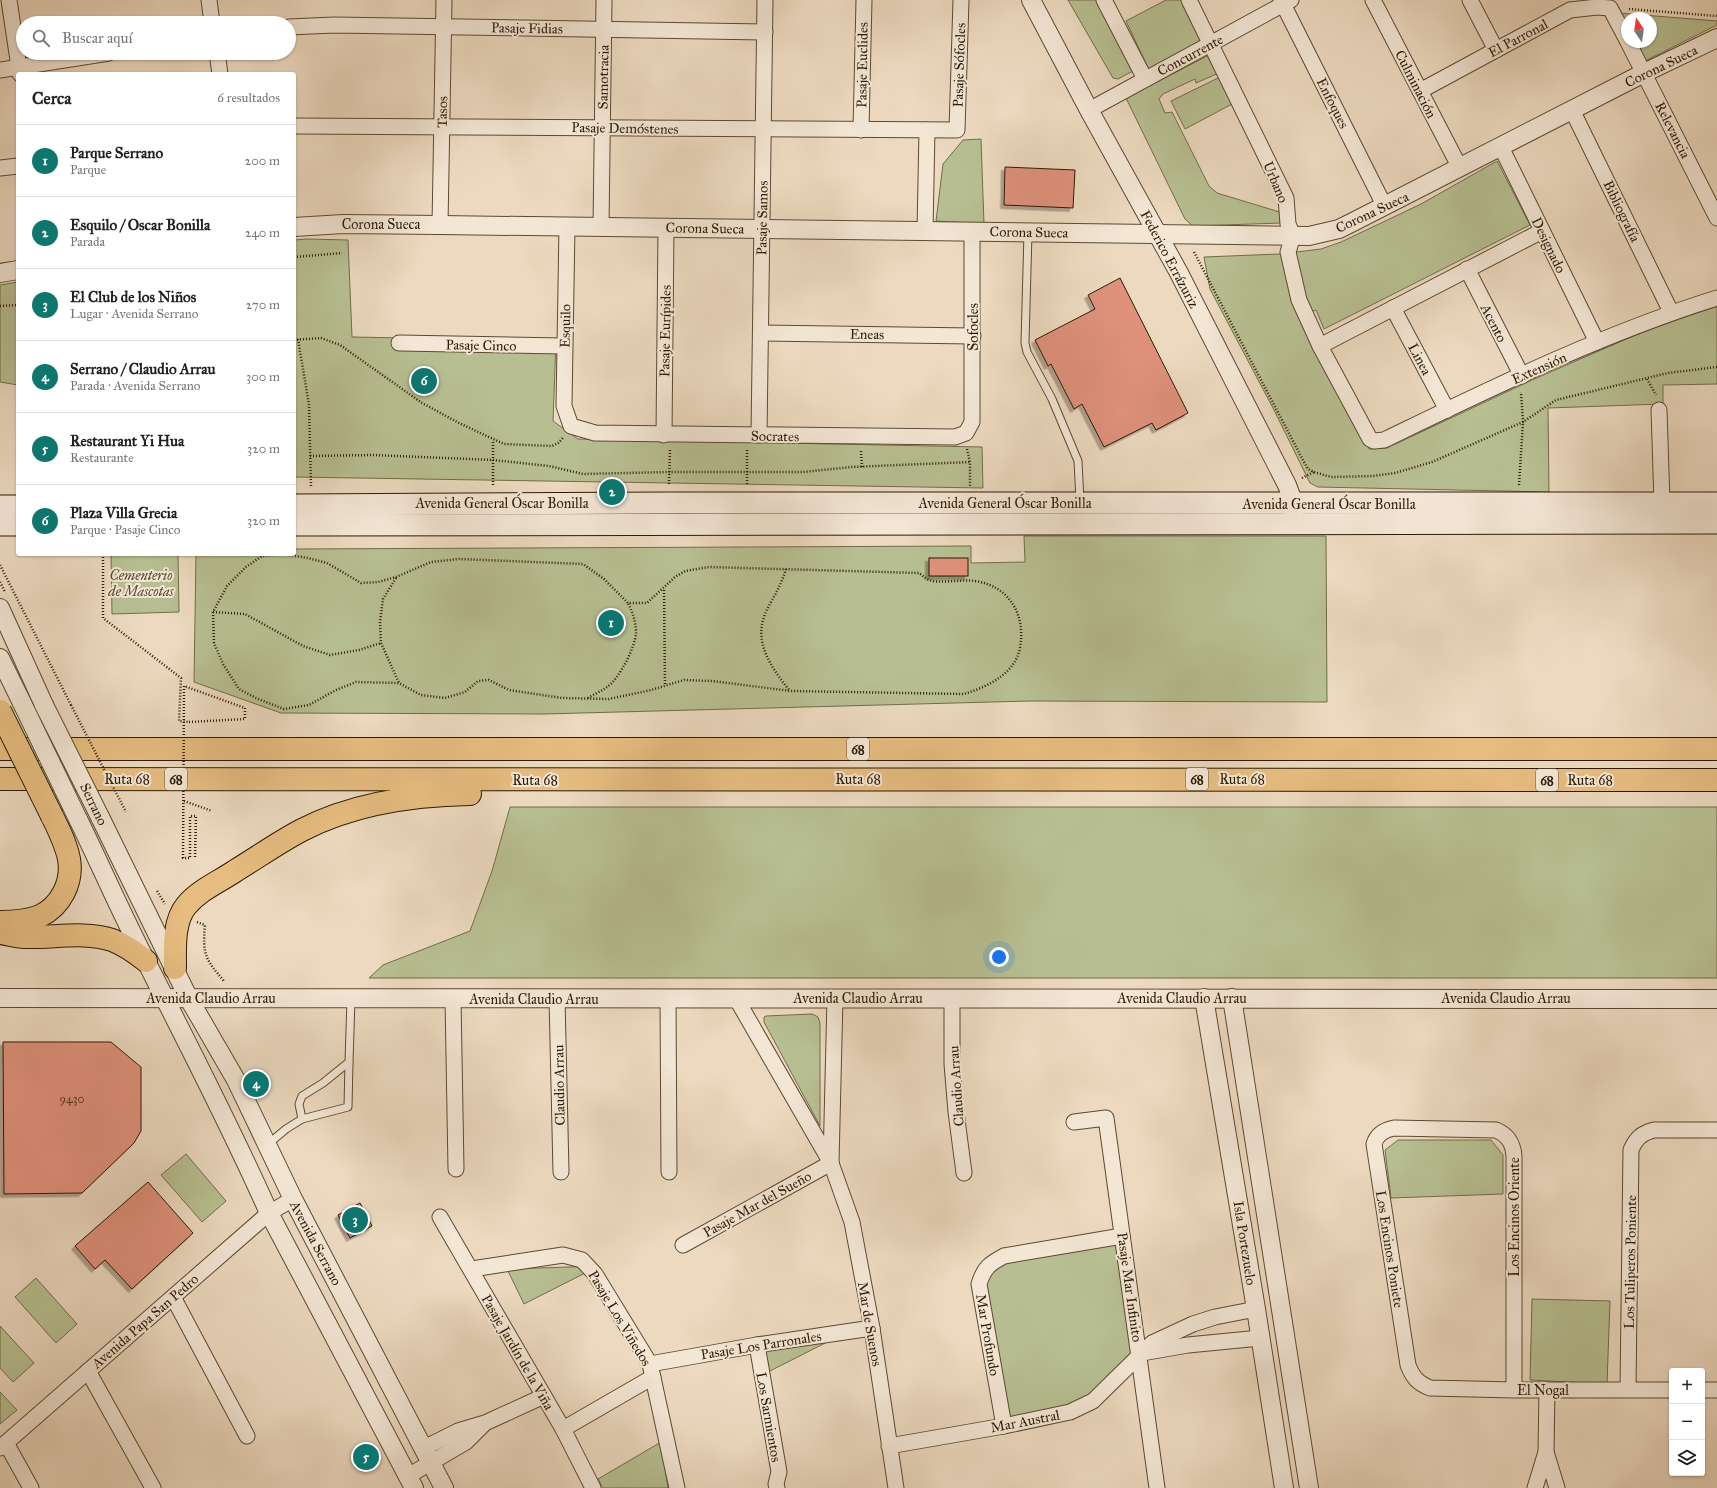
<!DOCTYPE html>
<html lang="es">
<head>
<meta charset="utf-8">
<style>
	body { margin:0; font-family:"IM FELL Great Primer",serif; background:#f6f6f6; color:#202124 }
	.controls { position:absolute; right:12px; bottom:12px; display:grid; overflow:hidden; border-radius:4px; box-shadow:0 1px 3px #0004 }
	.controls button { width:36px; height:36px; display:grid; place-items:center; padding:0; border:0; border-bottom:1px solid #e0e0e0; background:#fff; color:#202124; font:20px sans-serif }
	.compass { position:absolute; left:1621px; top:12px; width:36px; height:36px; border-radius:50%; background:#fff; box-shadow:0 1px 3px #0004; rotate:347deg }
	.you { position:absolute; left:999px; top:957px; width:14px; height:14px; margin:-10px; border:3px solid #fff; border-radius:50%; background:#1a73e8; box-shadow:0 0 0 6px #1a73e833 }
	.badge { display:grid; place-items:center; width:26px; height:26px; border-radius:50%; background:#0f766e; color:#fff; font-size:13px; font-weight:700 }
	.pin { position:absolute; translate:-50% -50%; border:2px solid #fff; box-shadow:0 1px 4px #0006 }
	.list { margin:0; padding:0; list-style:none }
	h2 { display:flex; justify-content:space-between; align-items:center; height:52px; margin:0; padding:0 16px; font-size:17px }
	h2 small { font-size:13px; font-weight:400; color:#757577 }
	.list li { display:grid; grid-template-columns:26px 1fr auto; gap:12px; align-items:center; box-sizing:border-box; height:72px; padding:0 16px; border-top:1px solid #e0e0e0 }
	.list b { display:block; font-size:15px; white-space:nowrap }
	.list p { margin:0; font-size:13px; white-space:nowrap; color:#757577 }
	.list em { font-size:13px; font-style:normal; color:#757577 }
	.icon { flex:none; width:22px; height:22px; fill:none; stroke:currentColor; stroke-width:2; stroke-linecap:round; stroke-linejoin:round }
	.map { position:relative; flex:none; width:1717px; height:1488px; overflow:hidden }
	.search { position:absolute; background:#fff; box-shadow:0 1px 3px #0004; left:16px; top:16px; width:280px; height:44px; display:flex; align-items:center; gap:10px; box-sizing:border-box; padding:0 14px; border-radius:22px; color:#757577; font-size:15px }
	.panel { position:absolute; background:#fff; box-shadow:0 1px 3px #0004; left:16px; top:72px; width:280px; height:484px; border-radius:4px }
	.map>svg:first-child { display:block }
	.green { fill:#b7bf92; stroke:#726c4a }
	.building { fill:#df917c; stroke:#2c1a02; filter:url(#shadow) }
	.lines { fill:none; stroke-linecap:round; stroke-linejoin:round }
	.service-casing { stroke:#5c4a31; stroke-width:9 }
	.minor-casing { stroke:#5c4a31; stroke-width:17 }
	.tertiary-casing { stroke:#5c4a31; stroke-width:20 }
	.secondary-casing { stroke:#2c1a02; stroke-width:23 }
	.motorway-casing { stroke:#2c1a02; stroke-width:24 }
	.path { stroke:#2c1a02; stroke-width:2.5; stroke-dasharray:1 2; stroke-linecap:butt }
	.service { stroke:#f3e6d5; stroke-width:7 }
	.minor { stroke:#f3e6d5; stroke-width:15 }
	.tertiary { stroke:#f3e6d5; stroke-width:18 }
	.secondary { stroke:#f3e6d5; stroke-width:21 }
	.motorway { stroke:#e6bc80; stroke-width:22 }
	.tertiary-bridge-casing { stroke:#5c4a31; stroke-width:20; stroke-linecap:butt }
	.motorway-bridge-casing { stroke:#2c1a02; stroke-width:24; stroke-linecap:butt }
	.path-bridge { stroke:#2c1a02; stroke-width:2.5; stroke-dasharray:1 2; stroke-linecap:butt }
	.tertiary-bridge { stroke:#f3e6d5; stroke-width:18 }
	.motorway-bridge { stroke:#e6bc80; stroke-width:22 }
	.labels { text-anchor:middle; stroke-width:4; stroke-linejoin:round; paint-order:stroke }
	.number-label { font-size:12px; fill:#593820 }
	.shield { fill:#f3e6d5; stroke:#685741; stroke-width:1 }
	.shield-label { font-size:13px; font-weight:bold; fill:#2c1a02 }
	.street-label { font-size:14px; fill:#2c1a02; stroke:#f3e6d5 }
	.park-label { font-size:14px; font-style:italic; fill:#564c2d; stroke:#f3e6d5 }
</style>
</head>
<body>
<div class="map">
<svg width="1717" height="1488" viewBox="0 0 1717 1488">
	<defs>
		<filter id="shadow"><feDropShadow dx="-3.5" dy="3.5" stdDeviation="0" flood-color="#0004"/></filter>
	</defs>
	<rect width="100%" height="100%" fill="#ecd9bf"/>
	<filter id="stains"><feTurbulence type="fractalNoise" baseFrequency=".005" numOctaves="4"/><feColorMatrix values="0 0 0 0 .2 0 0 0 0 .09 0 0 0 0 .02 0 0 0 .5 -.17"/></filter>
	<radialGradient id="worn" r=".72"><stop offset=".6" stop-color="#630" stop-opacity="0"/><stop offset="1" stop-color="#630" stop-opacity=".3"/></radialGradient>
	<g class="green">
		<polygon points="1068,0 1098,0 1133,71 1118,79 1113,78"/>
		<polygon points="1166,0 1184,0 1205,42 1149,70 1126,21"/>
		<polygon points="1619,13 1717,21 1717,25 1643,62 1633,42 1651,42 1651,18 1627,18 1627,30"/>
		<polygon points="1209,55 1219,73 1196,83 1195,79 1163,94 1159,99 1165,113 1172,112 1209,186 1217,193 1283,213 1282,223 1193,226 1185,219 1126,98"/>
		<polygon points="1220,77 1234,103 1185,129 1171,101"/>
		<polygon points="981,139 984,224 936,221 943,164 963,140"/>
		<polygon points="1497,161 1530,225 1324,329 1316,310 1299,318 1369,449 1387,448 1532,380 1677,317 1717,303 1717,384 1663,385 1663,404 1548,408 1549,492 1318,487 1310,483 1274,410 1210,289 1204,257 1280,254 1321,249 1341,242 1421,204"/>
		<polygon points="307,239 348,240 352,337 556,341 553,421 578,439 982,447 983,488 294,477 294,240"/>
		<polygon points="18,282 18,385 0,382 0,285"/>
		<polygon points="1024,536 1326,536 1327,702 1030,701 544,714 281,713 194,682 196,554 294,554 294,549 971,546 971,563 1025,562"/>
		<polygon points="111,554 178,554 179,612 112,614"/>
		<polygon points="510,807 1717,807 1717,978 369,978 383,965 470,931 492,871"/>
		<polygon points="812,1014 818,1017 820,1023 820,1126 764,1022 764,1017 766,1016"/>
		<polygon points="1398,1140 1491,1140 1503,1155 1503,1194 1391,1198 1385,1150"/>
		<polygon points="186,1154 226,1201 202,1222 161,1175"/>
		<polygon points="1122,1236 1139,1354 1093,1401 1004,1426 983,1272 992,1262"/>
		<polygon points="599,1266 524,1304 507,1269"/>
		<polygon points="36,1278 77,1324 56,1343 15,1297"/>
		<polygon points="1532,1299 1610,1301 1607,1384 1530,1380"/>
		<polygon points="0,1326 34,1363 13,1382 0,1368"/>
		<polygon points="849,1331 762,1375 757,1345"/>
		<polygon points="0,1392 17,1410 0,1424"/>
		<polygon points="661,1442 668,1488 603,1488 598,1479"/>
	</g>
	<g class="building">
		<polygon points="1005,167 1075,170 1073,208 1004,205"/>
		<polygon points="1120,278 1188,413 1156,430 1152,423 1104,447 1082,404 1074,409 1051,364 1048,366 1035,340 1095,309 1088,295"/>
		<rect x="929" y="558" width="39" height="18"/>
		<polygon points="3,1042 111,1042 141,1067 141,1131 134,1143 82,1193 4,1194"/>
		<polygon points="148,1182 193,1233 132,1289 105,1260 95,1269 75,1246"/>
		<polygon points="360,1203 372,1226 350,1238 338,1215"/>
	</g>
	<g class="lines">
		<defs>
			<g id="service">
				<polyline points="1028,233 1025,343 1027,352 1052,399 1078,461 1080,501"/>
				<polyline points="302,1119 299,1104 302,1096 323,1083 349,1062 351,999"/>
				<polyline points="267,1145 286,1129 302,1119 348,1107 349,1062"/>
			</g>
			<g id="minor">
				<polyline points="9,0 20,74"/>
				<polyline points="209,0 212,23"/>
				<polyline points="1104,0 1145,79"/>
				<path d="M1189 0 1286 198 1288 224 1293 236 1288 252 1299 300 1320 346 1370 439 1374 441 1384 440C1492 388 1602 334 1717 298"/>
				<polyline points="1281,0 1385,207"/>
				<polyline points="1373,0 1460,168"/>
				<polyline points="1470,0 1496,50"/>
				<polyline points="289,27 334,25 765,32"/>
				<polyline points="1628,42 1717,218"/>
				<polyline points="217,53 220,74"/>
				<polyline points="0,70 109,53"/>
				<polyline points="1420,91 1570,10 1597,7 1610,8 1627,40"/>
				<polyline points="1089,110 1291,0"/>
				<polyline points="1572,110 1671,312"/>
				<polyline points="294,126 957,130 961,0"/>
				<polyline points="861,130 864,0"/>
				<polyline points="1501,147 1597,342"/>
				<polyline points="0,168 18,166"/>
				<polyline points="440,225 444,0"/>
				<polyline points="567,226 564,406 571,426 595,433 955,437 966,433 972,422 972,232"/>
				<polyline points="601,227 604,0"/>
				<polyline points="925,231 927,130"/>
				<polyline points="1467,269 1522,376"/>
				<polyline points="1393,308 1447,410"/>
				<polyline points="761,333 973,336"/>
				<polyline points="399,343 564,346"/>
				<polyline points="1320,346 1542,231"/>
				<polyline points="1659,410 1662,503"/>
				<polyline points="664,435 666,228"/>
				<polyline points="759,435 765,0"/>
				<polyline points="557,998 561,1172"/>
				<polyline points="668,998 669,1172"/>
				<polyline points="736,998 831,1163 852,1222 872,1328 896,1488"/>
				<polyline points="952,998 952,1064 956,1112 964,1173"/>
				<polyline points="453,999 456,1169"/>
				<polyline points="1074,1122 1106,1118 1157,1488"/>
				<polyline points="831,1163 835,998"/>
				<polyline points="440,1217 563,1429 593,1488"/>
				<polyline points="683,1245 831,1163"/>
				<polyline points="472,1269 563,1255 582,1260 595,1274 650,1364 677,1488"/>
				<polyline points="173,1297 247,1436"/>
				<polyline points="757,1345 779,1472 776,1484 777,1488"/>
				<polyline points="1142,1353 1188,1345 1260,1338"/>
				<polyline points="650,1364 757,1345 872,1328"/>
				<polyline points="88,1371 153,1488"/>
				<path d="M1628 1389 1631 1150C1636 1138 1642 1133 1654 1130H1717"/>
				<path d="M1514 1390V1156C1513 1143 1508 1135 1496 1130L1394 1128C1384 1130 1377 1134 1374 1144L1408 1365C1413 1378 1418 1383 1430 1388L1514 1390H1672"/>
				<polyline points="1702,1390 1717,1390"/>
				<path d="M1004 1426 979 1284C984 1268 989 1264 1004 1256L1122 1236"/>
				<polyline points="563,1429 653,1377"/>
				<polyline points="6,1443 31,1488"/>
				<polyline points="889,1446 1004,1426 1070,1412 1093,1401 1152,1343 1193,1324 1215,1317 1256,1309"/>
				<polyline points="0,1448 269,1213 293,1199"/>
				<polyline points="424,1448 458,1431 485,1423 544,1396"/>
				<polyline points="1546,1452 1557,1488"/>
				<polyline points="408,1476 466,1442 484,1424"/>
				<polyline points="1535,1488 1546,1452 1547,1390"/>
			</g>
			<g id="tertiary">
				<polyline points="1031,0 1089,110 1179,273 1287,485 1294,504 1294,517"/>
				<polyline points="294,227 343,224 440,225 1309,236 1339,229 1353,222 1644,73 1717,38"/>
				<polyline points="0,273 18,270"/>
				<polyline points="0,608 44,705"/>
				<polyline points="0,658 22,703"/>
				<polyline points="100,817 189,999 236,1080 293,1199 444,1488"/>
				<path d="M78 819C101 866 122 915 146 961 188 1045 231 1127 269 1213L414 1488"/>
				<polyline points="0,998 1717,999"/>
				<polyline points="1204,998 1256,1309 1284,1488"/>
				<polyline points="1232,998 1309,1488"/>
			</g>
			<g id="secondary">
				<polyline points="294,505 668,503 1717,503"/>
				<polyline points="0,506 18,506"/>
				<polyline points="0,525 18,525"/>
				<polyline points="294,525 1717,523"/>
			</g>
			<g id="motorway">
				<polyline points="0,749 1717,749"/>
				<polyline points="0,779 1717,780"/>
				<path d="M0 922C13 922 28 921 40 916 61 906 73 882 69 859 66 844 59 830 52 816"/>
				<path d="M0 933C8 934 16 937 24 937 54 938 84 931 112 940 125 945 136 953 146 961"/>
				<path d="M175 968C175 949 173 922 186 906 199 890 219 882 235 871 258 857 279 842 302 830 354 803 413 795 470 794"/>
			</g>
		</defs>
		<use href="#service" class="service-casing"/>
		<use href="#minor" class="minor-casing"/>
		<use href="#tertiary" class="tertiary-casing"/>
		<use href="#secondary" class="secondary-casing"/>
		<use href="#motorway" class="motorway-casing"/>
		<g class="path">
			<polyline points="1629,9 1717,16"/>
			<polyline points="1194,252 1304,462 1308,469 1314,472 1331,477 1373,476 1395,473 1432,462 1523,422 1556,400 1668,373 1717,367"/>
			<polyline points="294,257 342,253"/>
			<polyline points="0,306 18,305"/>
			<polyline points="298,339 309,405 311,486"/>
			<polyline points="294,340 321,338 340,345 422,403 459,423 504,444 552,446 558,443 563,438"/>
			<polyline points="1647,379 1656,395"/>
			<polyline points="967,449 970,462 970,486"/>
			<polyline points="747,450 747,485"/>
			<polyline points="861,451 862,467"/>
			<polyline points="310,456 373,455 493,460 549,466 583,474 669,472 803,472 852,467 970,462"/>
			<polyline points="1302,478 1314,472"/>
			<polyline points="669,484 670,449"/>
			<polyline points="493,485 493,440"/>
			<polyline points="1519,485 1523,422 1521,392"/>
			<polyline points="103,554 103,618 181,678 179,721 189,722"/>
			<path d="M283 554 308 558 327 563 361 583 378 582 396 577 431 562 459 559 583 564 604 579 628 603H647L675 577 685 571 709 567 919 573C922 575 925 578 929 580 939 584 963 579 975 581 1009 586 1026 614 1020 648 1015 674 987 687 964 694L791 691 712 681 684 680 651 690 609 699 562 698 509 690 489 680 478 681 465 692 445 698 421 695 399 683 356 682 336 690 309 705 284 709 258 699 239 689 223 664 214 643 213 612 227 586 246 567 262 556Z"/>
			<polyline points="0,565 71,705"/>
			<path d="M786 569C784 576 781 583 778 589 774 598 767 607 764 617 754 645 774 671 790 691"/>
			<polyline points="396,578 383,599 380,622 381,643 399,683"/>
			<polyline points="0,582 5,592"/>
			<polyline points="664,590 665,686"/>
			<polyline points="213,612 245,614 303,646 330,655 359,650 381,643"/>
			<path d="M588 698C594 694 602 691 607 687 619 679 635 648 636 633 636 623 633 613 628 603"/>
			<polyline points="184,801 212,811"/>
			<polyline points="157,891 165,904"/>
			<path d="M197 922 205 925C202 955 206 960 224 981"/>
		</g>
		<use href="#service" class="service"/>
		<use href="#minor" class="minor"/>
		<use href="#tertiary" class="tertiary"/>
		<use href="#secondary" class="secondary"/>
		<use href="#motorway" class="motorway"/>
		<defs>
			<g id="tertiary-bridge">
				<polyline points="22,703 78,819"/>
				<polyline points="44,705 100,817"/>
			</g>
			<polyline id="motorway-bridge" points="0,711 52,816"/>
		</defs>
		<use href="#tertiary-bridge" class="tertiary-bridge-casing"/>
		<use href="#motorway-bridge" class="motorway-bridge-casing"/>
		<g class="path-bridge">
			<polyline points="71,705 126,812"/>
			<polyline points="189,722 245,719 245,708 184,686 183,858 190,858 190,816 196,816 195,858"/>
		</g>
		<use href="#tertiary-bridge" class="tertiary-bridge"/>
		<use href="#motorway-bridge" class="motorway-bridge"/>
	</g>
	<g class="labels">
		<g class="number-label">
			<text x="72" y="1103">9430</text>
		</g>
		<g class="shield">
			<rect x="847" y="738" width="22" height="22" rx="3"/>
			<rect x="165" y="768" width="22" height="22" rx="3"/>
			<rect x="1186" y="768" width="22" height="22" rx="3"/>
			<rect x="1536" y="769" width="22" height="22" rx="3"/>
		</g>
		<g class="shield-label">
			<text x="858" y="754">68</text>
			<text x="176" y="784">68</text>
			<text x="1197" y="784">68</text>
			<text x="1547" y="785">68</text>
		</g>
		<g class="street-label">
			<text transform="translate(527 28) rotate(1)" y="5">Pasaje Fidias</text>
			<text transform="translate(1518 38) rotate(-28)" y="5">El Parronal</text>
			<text transform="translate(1190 55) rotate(-28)" y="5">Concurrente</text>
			<text transform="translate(862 65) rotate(-89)" y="5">Pasaje Euclides</text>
			<text transform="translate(959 65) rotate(-88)" y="5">Pasaje Sófocles</text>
			<text transform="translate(1661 66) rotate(-26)" y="5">Corona Sueca</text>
			<text transform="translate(603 77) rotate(-89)" y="5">Samotracia</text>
			<text transform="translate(1416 84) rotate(63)" y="5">Culminación</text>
			<text transform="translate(1333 103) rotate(63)" y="5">Enfoques</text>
			<text transform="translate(442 112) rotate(-89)" y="5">Tasos</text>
			<text transform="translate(625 128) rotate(1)" y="5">Pasaje Demóstenes</text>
			<text transform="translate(1673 130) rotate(63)" y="5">Relevancia</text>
			<text transform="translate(1276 182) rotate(67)" y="5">Urbano</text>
			<text transform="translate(1622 211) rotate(64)" y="5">Bibliografía</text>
			<text transform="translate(1372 212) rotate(-25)" y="5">Corona Sueca</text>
			<text transform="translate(762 218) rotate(-89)" y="5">Pasaje Samos</text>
			<text x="381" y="229">Corona Sueca</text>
			<text transform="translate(705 228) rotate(1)" y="5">Corona Sueca</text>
			<text transform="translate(1029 232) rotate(1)" y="5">Corona Sueca</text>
			<text transform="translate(1549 245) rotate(64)" y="5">Designado</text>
			<text transform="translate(1170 259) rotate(62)" y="5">Federico Errázuriz</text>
			<text transform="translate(1494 323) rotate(63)" y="5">Acento</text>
			<text transform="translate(565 326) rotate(-89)" y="5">Esquilo</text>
			<text transform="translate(973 327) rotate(-90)" y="5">Sofocles</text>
			<text transform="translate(665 331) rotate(-89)" y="5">Pasaje Eurípides</text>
			<text transform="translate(867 334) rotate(1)" y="5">Eneas</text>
			<text transform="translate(481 345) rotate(1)" y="5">Pasaje Cinco</text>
			<text transform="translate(1420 359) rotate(62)" y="5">Linea</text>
			<text transform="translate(1539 368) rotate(-24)" y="5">Extensión</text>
			<text transform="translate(775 436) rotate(1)" y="5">Socrates</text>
			<text x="502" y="508">Avenida General Óscar Bonilla</text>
			<text x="1005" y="508">Avenida General Óscar Bonilla</text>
			<text x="1329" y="509">Avenida General Óscar Bonilla</text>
			<text x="127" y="784">Ruta 68</text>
			<text x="858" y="784">Ruta 68</text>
			<text x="1242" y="784">Ruta 68</text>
			<text x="535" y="785">Ruta 68</text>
			<text x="1590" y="785">Ruta 68</text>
			<text transform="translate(94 804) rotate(64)" y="5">Serrano</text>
			<text x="211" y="1003">Avenida Claudio Arrau</text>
			<text x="858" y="1003">Avenida Claudio Arrau</text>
			<text x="1182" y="1003">Avenida Claudio Arrau</text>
			<text x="1506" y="1003">Avenida Claudio Arrau</text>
			<text x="534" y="1004">Avenida Claudio Arrau</text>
			<text transform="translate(559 1085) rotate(-91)" y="5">Claudio Arrau</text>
			<text transform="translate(956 1086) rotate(-94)" y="5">Claudio Arrau</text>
			<text transform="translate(757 1204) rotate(-29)" y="5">Pasaje Mar del Sueño</text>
			<text transform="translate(1514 1217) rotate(-90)" y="5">Los Encinos Oriente</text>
			<text transform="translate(316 1243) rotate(62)" y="5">Avenida Serrano</text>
			<text transform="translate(1245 1243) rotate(81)" y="5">Isla Portezuelo</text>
			<text transform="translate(1390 1249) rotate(81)" y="5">Los Encinos Poniete</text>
			<text transform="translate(1630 1262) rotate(-89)" y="5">Los Tuliperos Poniente</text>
			<text transform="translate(1130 1287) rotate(82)" y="5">Pasaje Mar Infinito</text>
			<text transform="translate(620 1318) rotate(59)" y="5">Pasaje Los Viñedos</text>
			<text transform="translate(145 1321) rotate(-41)" y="5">Avenida Papa San Pedro</text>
			<text transform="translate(870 1324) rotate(80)" y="5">Mar de Suenos</text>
			<text transform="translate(988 1335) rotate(80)" y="5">Mar Profundo</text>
			<text transform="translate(761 1345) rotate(-9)" y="5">Pasaje Los Parronales</text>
			<text transform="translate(518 1352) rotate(60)" y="5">Pasaje Jardín de la Viña</text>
			<text x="1543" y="1395">El Nogal</text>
			<text transform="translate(769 1417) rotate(80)" y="5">Los Sarmientos</text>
			<text transform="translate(1025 1421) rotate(-11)" y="5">Mar Austral</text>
		</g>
		<g class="park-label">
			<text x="141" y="580">Cementerio<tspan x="141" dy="16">de Mascotas</tspan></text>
		</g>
	</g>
	<rect width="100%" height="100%" filter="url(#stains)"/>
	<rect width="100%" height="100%" fill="url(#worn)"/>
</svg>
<div class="controls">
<button>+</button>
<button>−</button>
<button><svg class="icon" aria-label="layers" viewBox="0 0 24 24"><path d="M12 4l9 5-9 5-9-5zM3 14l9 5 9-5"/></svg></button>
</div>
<svg class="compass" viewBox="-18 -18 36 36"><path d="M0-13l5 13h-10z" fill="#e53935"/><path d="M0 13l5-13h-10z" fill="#757577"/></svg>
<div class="you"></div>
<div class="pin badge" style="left:611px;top:623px">1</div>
<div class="pin badge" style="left:612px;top:492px">2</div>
<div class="pin badge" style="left:355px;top:1220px">3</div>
<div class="pin badge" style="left:256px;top:1084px">4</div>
<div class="pin badge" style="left:366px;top:1457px">5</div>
<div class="pin badge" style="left:424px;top:381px">6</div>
<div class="search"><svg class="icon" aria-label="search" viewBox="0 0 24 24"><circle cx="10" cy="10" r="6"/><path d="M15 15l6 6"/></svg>Buscar aquí</div>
<section class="panel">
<h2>Cerca<small>6 resultados</small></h2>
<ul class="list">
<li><span class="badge">1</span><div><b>Parque Serrano</b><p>Parque</p></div><em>200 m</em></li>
<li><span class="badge">2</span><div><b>Esquilo / Oscar Bonilla</b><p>Parada</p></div><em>240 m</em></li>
<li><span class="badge">3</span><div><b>El Club de los Niños</b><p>Lugar · Avenida Serrano</p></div><em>270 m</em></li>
<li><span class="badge">4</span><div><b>Serrano / Claudio Arrau</b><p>Parada · Avenida Serrano</p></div><em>300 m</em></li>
<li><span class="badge">5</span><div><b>Restaurant Yi Hua</b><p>Restaurante</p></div><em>320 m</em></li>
<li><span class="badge">6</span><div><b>Plaza Villa Grecia</b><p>Parque · Pasaje Cinco</p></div><em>320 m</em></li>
</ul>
</section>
</div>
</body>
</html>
